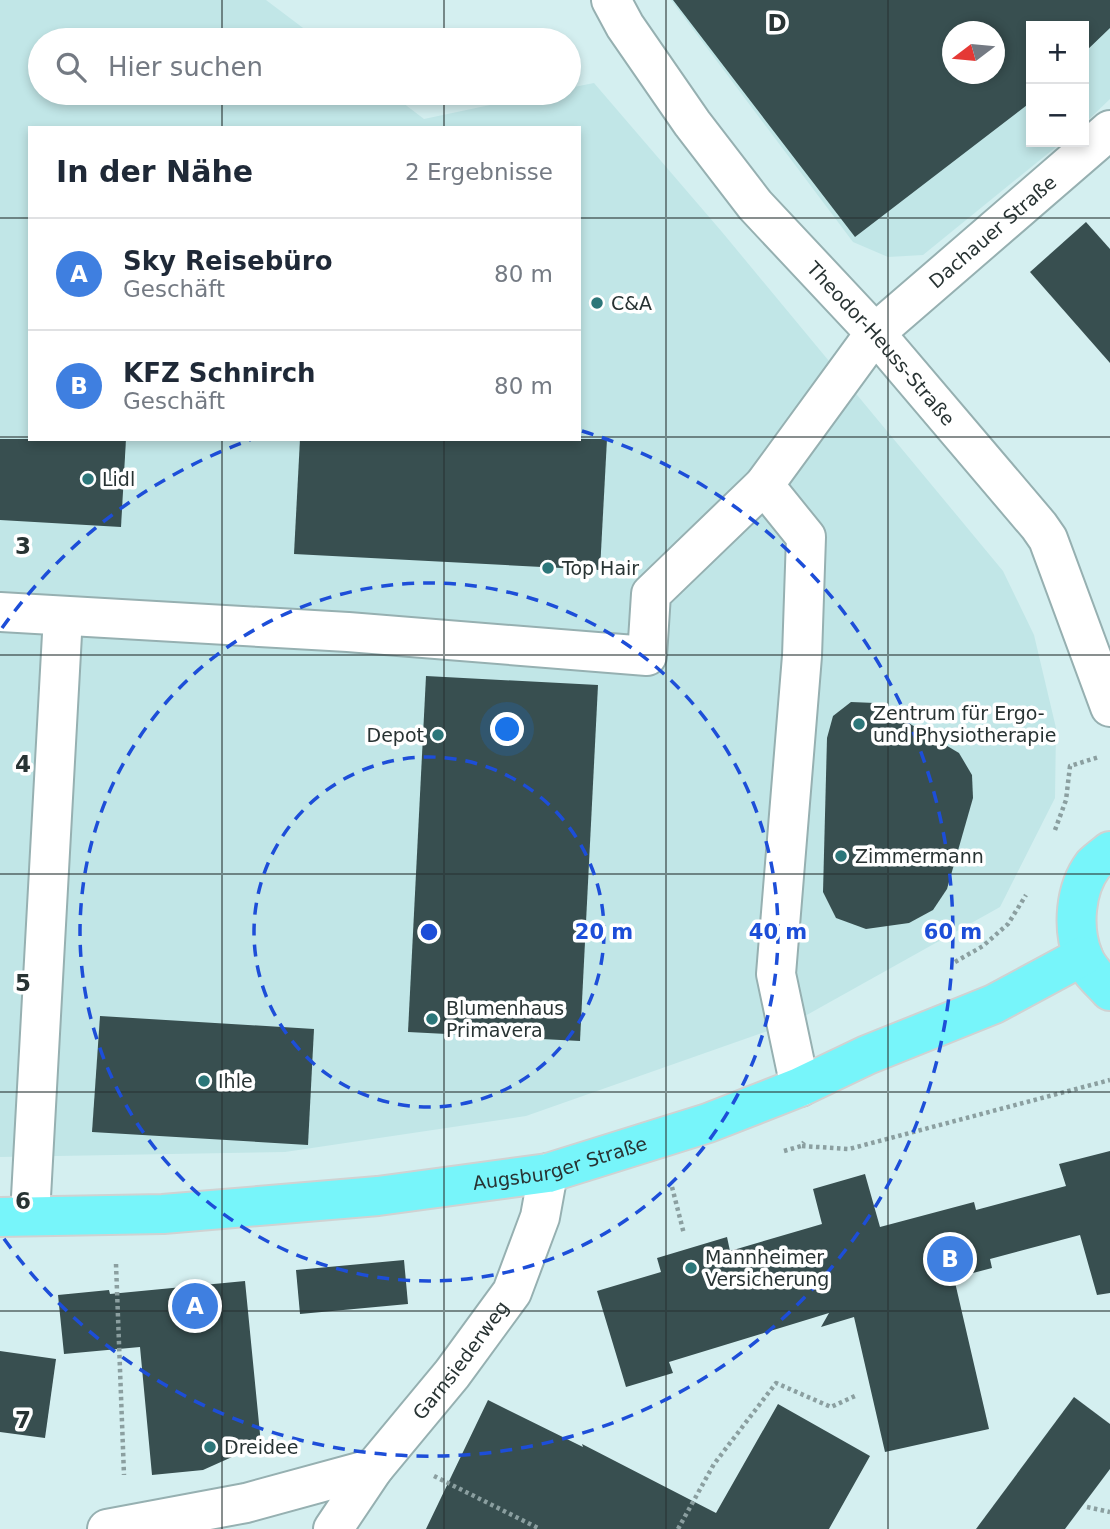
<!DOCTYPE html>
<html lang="de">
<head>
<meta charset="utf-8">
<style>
	body { margin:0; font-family:"DejaVu Sans",sans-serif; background:#f2f2f3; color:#1f2937 }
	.controls { position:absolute; right:21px; top:21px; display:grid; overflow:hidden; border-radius:0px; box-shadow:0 4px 10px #0003 }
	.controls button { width:63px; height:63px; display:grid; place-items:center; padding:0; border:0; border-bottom:2px solid #e0e1e3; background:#fff; color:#1f2937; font:35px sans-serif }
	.compass { position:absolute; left:942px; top:21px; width:63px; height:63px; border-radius:50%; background:#fff; box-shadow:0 4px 10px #0003; rotate:254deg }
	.you { position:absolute; left:508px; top:730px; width:24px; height:24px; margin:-18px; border:5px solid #fff; border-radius:50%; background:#1a73e8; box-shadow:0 0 0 10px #1a73e833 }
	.badge { display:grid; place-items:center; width:46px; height:46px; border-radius:50%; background:#2c7679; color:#fff; font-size:23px; font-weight:700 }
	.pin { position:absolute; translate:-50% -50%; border:4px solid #fff; box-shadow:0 2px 7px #0006 }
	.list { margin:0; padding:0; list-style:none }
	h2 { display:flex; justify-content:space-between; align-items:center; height:91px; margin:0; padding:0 28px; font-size:30px }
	h2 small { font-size:23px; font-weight:400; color:#747a83 }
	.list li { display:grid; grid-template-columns:46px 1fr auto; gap:21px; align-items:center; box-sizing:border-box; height:112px; padding:0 28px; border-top:2px solid #e0e1e3 }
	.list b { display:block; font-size:26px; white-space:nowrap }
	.list p { margin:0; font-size:23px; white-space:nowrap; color:#747a83 }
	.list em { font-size:23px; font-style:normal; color:#747a83 }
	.icon { flex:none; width:38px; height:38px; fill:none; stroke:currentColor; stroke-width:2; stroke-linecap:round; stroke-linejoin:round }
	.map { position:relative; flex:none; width:1110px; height:1529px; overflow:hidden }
	.search { position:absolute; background:#fff; box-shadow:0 4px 10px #0003; left:28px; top:28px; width:553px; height:77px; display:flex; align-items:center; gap:18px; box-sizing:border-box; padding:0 24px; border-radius:38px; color:#747a83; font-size:26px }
	.panel { position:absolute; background:#fff; box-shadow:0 4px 10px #0003; left:28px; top:126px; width:553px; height:315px; border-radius:0px }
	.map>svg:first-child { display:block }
	.built { fill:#c1e6e7; fill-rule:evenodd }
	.building { fill:#384f50; fill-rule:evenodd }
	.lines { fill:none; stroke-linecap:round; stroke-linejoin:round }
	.minor-casing { stroke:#96b0b1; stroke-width:42 }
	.major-casing { stroke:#d0d2d2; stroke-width:42 }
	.path { stroke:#8b9fa0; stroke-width:4.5; stroke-dasharray:3.5 3.5; stroke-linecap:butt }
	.minor { stroke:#fff; stroke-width:38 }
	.major { stroke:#77f5fa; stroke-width:38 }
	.grid { fill:none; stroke:#283333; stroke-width:2; stroke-opacity:0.55 }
	.ring { fill:none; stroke:#1d4ed8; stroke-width:3.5; stroke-dasharray:12 9 }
	.poi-dot { fill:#2c7679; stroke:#fff; stroke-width:2.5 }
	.labels { text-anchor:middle; stroke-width:7; stroke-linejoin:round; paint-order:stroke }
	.street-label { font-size:19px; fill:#283333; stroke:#fff }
	.poi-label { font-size:19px; fill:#283333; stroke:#fff; text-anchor:start }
	.grid-label { font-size:23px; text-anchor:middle; font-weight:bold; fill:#283333; stroke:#fff; stroke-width:7; stroke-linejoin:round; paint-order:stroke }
	.centre { fill:#1d4ed8; stroke:#fff; stroke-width:3.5 }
	.ring-label { font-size:21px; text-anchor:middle; font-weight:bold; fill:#1d4ed8; stroke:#fff; stroke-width:7; stroke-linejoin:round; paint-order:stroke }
</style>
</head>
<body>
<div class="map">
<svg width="1110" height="1529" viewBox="0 0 1110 1529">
	<rect width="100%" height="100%" fill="#d4eff0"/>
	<g class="built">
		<path d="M0 0H266L319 40H40V93H390L424 119 546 93H569V88L594 83 722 232 1003 571 1034 635 1056 728 1055 798 1000 907 796 1021 526 1116 285 1152 0 1157ZM30 128H579V439H30Z"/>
		<path d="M671 0H1110V99L1084 124V26H1031V142H1062L923 255 888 257 853 242ZM953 32H995V74H953Z"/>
	</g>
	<g class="building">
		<path d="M673 0H1110V28L1084 53V26H1031V102L855 237ZM953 32H995V74H953Z"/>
		<polygon points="1086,222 1110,249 1110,363 1030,272"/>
		<polygon points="0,439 126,439 121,527 0,520"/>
		<polygon points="300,439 607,439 600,570 294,554"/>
		<polygon points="426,676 598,685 580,1041 408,1032"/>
		<polygon points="851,702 875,703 959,753 972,775 973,798 947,889 933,910 909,923 866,929 836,918 823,892 827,738 833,716"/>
		<polygon points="100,1016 314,1029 308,1145 92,1132"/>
		<polygon points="1110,1151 1110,1293 1097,1295 1080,1235 990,1259 992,1268 954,1278 989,1429 885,1452 854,1317 821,1327 829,1313 669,1362 673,1373 626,1387 597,1291 661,1272 657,1258 727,1237 730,1251 822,1224 813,1189 865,1174 880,1227 974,1202 976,1210 1066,1186 1059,1164"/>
		<polygon points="404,1260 408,1304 300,1314 296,1270"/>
		<polygon points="245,1281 261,1444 203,1470 152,1475 140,1347 64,1354 58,1295 109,1290 110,1294"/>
		<polygon points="0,1351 56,1359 45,1438 0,1432"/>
		<polygon points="1074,1397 1110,1424 1110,1469 1065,1529 976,1529"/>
		<polygon points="488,1400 583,1447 582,1444 716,1513 778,1404 870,1456 829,1529 426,1529"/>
	</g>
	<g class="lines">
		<defs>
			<g id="minor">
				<path id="s1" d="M611 0 625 26 692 123 755 205 875 333 1039 526 1048 539 1110 707"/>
				<polyline points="764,485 806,537 802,656 776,974 800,1087"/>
				<path id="s2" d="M0 612 348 632 647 656 651 594 764 485 875 333 1110 130"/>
				<polyline points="30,1215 63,616"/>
				<polyline points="107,1529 246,1503 374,1468"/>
				<path id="s3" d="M333 1529 374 1468 452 1374 512 1292 540 1217 548 1173"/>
			</g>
			<g id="major">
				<path d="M1110 851C1105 855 1098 860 1093 865 1075 889 1072 928 1083 956 1088 970 1100 980 1110 991"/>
				<path id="s4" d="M0 1217 163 1214 378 1196 548 1173 708 1123 800 1087 867 1055 994 1004 1083 956"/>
			</g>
		</defs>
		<use href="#minor" class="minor-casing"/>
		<use href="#major" class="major-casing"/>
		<g class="path">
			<polyline points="1055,830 1066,800 1070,766 1099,757"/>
			<polyline points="955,962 983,946 1008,924 1026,895"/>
			<polyline points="802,1146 849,1149 1110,1080"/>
			<polyline points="784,1151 801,1146 804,1142"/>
			<polyline points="672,1187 684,1234"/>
			<polyline points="116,1264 124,1475"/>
			<polyline points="434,1476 540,1529"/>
			<polyline points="1087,1507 1110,1512"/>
			<polyline points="678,1529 714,1464 776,1383 831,1407 855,1396"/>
		</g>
		<use href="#minor" class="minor"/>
		<use href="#major" class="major"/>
	</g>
	<path class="grid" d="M222 0V40M444 0V40M666 0V1529M888 0V1529M222 93V128M444 93V128M0 218H30M579 218H1110M0 437H30M579 437H1110M222 439V1529M444 439V1529M0 655H1110M0 874H1110M0 1092H1110M0 1311H1110"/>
	<g class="ring">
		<circle cx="429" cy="932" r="175"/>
		<circle cx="429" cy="932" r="349"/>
		<path d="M2 628A524 524 0 0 1 250 440M582 431A524 524 0 1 1 2 1236"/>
	</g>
	<g class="poi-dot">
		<circle cx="597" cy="303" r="7"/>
		<circle cx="88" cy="479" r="7"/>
		<circle cx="548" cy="568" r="7"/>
		<circle cx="859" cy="724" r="7"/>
		<circle cx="438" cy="735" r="7"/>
		<circle cx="841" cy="856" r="7"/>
		<circle cx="432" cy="1019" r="7"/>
		<circle cx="204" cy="1081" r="7"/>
		<circle cx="691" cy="1268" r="7"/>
		<circle cx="210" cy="1447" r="7"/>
	</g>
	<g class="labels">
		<g class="street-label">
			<text dy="7" stroke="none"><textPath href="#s2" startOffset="1211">Dachauer Straße</textPath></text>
			<text dy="7" stroke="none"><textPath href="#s1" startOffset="438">Theodor-Heuss-Straße</textPath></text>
			<text dy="7" stroke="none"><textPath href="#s4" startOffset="564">Augsburger Straße</textPath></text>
			<text dy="7" stroke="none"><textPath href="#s3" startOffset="212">Garnsiederweg</textPath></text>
		</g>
		<g class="poi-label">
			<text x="611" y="310">C&amp;A</text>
			<text x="102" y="486">Lidl</text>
			<text x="562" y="575">Top Hair</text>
			<text x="873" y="720">Zentrum für Ergo-<tspan x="873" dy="22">und Physiotherapie</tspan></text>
			<text x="424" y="742" text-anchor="end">Depot</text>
			<text x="855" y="863">Zimmermann</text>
			<text x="446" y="1015">Blumenhaus<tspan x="446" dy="22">Primavera</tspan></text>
			<text x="218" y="1088">Ihle</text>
			<text x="705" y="1264">Mannheimer<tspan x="705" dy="22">Versicherung</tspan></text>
			<text x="224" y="1454">Dreidee</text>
		</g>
	</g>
	<g class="grid-label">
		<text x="777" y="31">D</text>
		<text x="23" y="554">3</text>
		<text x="23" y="772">4</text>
		<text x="23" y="991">5</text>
		<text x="23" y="1209">6</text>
		<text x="23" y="1428">7</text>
	</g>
	<circle cx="429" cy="932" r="10" class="centre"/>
	<g class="ring-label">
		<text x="604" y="939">20 m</text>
		<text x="778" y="939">40 m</text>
		<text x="953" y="939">60 m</text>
	</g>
</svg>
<div class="controls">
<button>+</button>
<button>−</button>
</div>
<svg class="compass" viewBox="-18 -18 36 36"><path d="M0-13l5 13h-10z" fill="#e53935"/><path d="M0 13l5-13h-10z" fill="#747a83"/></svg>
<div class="you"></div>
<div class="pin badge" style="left:195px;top:1306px;background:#3f7fe0">A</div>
<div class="pin badge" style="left:950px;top:1259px;background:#3f7fe0">B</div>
<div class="search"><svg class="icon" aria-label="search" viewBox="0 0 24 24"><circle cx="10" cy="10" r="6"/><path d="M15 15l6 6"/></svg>Hier suchen</div>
<section class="panel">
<h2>In der Nähe<small>2 Ergebnisse</small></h2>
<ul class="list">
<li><span class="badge" style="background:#3f7fe0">A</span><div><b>Sky Reisebüro</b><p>Geschäft</p></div><em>80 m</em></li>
<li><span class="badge" style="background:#3f7fe0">B</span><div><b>KFZ Schnirch</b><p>Geschäft</p></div><em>80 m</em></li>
</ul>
</section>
</div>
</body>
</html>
